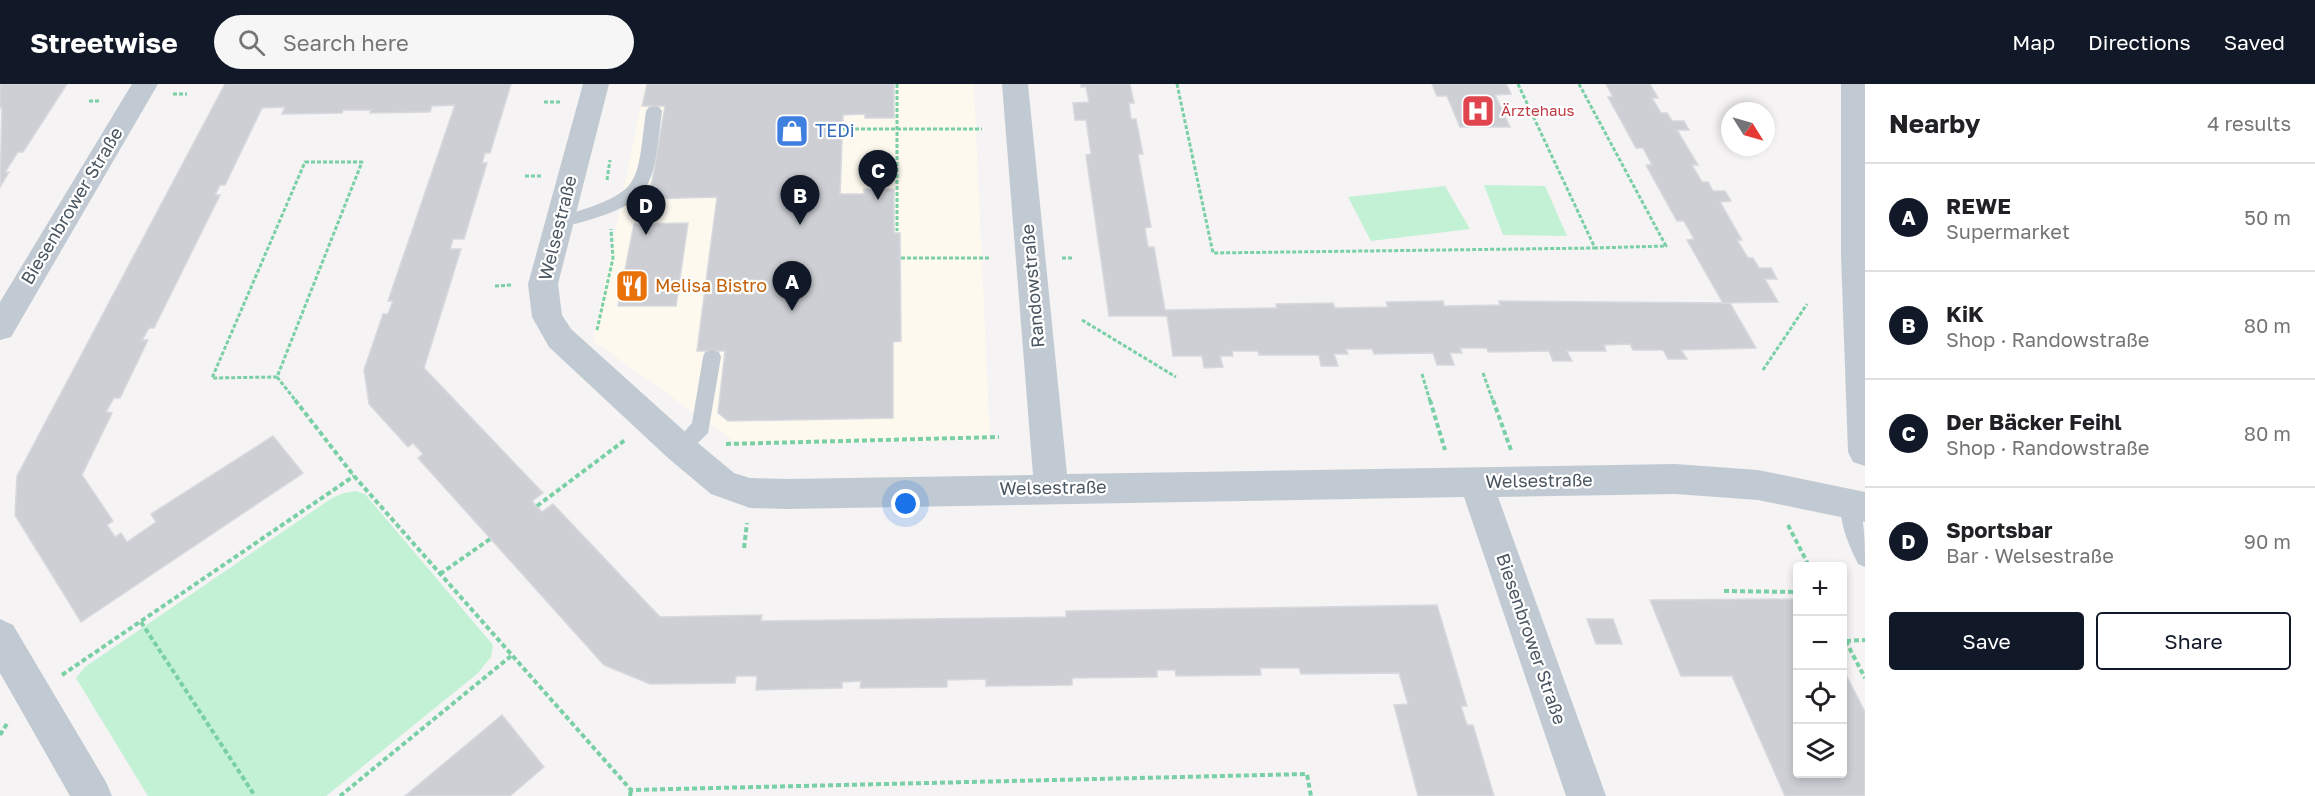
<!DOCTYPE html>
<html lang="en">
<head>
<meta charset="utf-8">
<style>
	body { margin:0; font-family:"Golos Text",sans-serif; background:#f6f6f6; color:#202124 }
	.controls { position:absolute; right:18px; bottom:18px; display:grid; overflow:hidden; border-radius:6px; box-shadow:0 3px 9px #0003 }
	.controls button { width:54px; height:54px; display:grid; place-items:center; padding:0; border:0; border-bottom:2px solid #e0e0e0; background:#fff; color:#202124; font:30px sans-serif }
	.compass { position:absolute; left:1721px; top:18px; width:54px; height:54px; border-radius:50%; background:#fff; box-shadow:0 3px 9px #0003; rotate:127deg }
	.you { position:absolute; left:906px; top:420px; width:21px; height:21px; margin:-15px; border:4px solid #fff; border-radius:50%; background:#1a73e8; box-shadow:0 0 0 9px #1a73e833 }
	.badge { display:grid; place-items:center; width:39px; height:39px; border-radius:50%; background:#111827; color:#fff; font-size:20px; font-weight:700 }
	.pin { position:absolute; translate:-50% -50px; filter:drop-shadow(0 2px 3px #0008) }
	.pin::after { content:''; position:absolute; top:32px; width:21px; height:18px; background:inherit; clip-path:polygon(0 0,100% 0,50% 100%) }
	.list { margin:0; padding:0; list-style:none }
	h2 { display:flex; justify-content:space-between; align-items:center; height:78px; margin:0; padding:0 24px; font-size:26px }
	h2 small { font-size:20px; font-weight:400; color:#757577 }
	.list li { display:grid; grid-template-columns:39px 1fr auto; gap:18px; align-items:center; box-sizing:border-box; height:108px; padding:0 24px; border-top:2px solid #e0e0e0 }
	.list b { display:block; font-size:22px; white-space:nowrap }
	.list p { margin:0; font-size:20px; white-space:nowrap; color:#757577 }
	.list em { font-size:20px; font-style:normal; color:#757577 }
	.actions { display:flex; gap:12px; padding:18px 24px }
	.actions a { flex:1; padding:14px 0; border:2px solid #111827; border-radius:6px; text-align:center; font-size:21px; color:#111827 }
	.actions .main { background:#111827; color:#fff }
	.icon { flex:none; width:33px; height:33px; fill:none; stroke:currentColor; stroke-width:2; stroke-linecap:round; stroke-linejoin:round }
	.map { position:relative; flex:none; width:1865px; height:712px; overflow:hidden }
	header { display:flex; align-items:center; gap:36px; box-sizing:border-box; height:84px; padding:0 30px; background:#111827; color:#fff }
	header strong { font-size:28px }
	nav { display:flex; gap:33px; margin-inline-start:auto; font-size:21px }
	.search { width:420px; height:54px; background:#f6f6f6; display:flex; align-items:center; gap:15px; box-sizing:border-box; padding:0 21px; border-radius:33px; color:#757577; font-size:22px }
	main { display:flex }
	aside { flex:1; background:#fff }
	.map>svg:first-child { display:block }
	.commercial { fill:#fdf9ef }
	.green { fill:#c3f1d5 }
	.building { fill:#cdcfd5; stroke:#d7d9de; stroke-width:1.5 }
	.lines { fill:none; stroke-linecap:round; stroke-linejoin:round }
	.path-far1 { stroke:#7ad0a6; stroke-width:3; stroke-dasharray:4 2; stroke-linecap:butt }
	.path { stroke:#7ad0a6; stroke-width:4; stroke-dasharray:5 3; stroke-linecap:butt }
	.service { fill:#c1cad2; fill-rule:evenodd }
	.minor { fill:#c1cad2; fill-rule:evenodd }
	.labels { text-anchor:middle; stroke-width:4.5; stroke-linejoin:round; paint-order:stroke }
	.far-health-label { font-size:15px; fill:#be3a42; stroke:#fff; text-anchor:start }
	.shop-label { font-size:18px; fill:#366cbe; stroke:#fff; text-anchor:start }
	.street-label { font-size:18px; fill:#4a5661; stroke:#fff }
	.food-label { font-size:18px; fill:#c56008; stroke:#fff; text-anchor:start }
</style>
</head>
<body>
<header>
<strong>Streetwise</strong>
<div class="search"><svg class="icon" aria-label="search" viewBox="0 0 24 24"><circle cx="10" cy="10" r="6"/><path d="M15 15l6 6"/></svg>Search here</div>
<nav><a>Map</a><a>Directions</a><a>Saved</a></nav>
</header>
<main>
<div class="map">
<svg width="1865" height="712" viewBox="0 0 1865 712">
	<rect width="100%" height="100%" fill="#f5f3f3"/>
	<polygon class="commercial" points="645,0 974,0 990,356 739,361 593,257"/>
	<g class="green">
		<polygon points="1484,101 1545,102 1567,152 1503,151"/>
		<polygon points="1445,102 1470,145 1371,157 1348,113"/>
		<polygon points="356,407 365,410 493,561 491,573 477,590 326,712 148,712 76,594 85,583 332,414 344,409"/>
	</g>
	<g class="building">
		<polygon points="0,0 67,0 23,68 18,68 5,88 9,88 0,103 2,24 0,24"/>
		<polygon points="225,0 511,0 490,69 485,69 482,79 487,79 464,155 453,155 450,165 461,165 424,284 543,409 532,417 542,428 553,420 660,533 762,531 761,537 1066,533 1066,527 1437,521 1467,622 1461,622 1467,641 1473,641 1494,712 1418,712 1394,621 1408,620 1399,589 1301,590 1299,584 1260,584 1261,591 1176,592 1175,586 1157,586 1157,593 1072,594 1072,601 986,602 986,595 947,596 947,603 860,604 861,597 842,598 842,604 756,606 757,592 736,592 735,599 650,600 604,581 418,374 423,370 413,359 408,363 369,320 364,286 383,230 388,230 393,217 388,217 455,21 432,22 430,28 370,29 371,26 343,26 342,29 282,30 285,23 262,24 225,101 220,101 215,111 220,111 154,244 149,244 142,256 148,256 120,314 114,314 106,328 112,329 82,391 113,437 107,441 115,453 121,449 127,458 156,438 151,430 273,352 303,389 81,538 15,431 17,392"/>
		<polygon points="647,0 894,0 894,34 865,34 865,30 843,31 840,110 864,110 864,105 894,105 894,149 900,149 901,257 893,258 893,334 728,337 718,329 725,267 697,267 717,113 649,115 665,22 642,22"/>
		<polygon points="1081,0 1130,0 1134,19 1129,19 1131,35 1136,35 1143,70 1138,70 1151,143 1145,144 1148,163 1154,163 1165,226 1277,224 1276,220 1333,219 1335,224 1388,223 1386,218 1443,217 1444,222 1500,221 1499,217 1730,219 1756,264 1681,266 1687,275 1668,275 1663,266 1633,266 1630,260 1604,261 1606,267 1567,267 1572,277 1553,277 1549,267 1488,268 1487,264 1460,264 1462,269 1450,269 1454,281 1437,281 1433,269 1374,270 1372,265 1346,265 1348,270 1334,270 1338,282 1321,282 1319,271 1259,271 1258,267 1232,267 1233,272 1220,272 1223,283 1204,284 1202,272 1173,272 1167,232 1109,232 1086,71 1091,70 1086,36 1075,36 1073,19 1089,18 1086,3 1081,3"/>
		<polygon points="1432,0 1506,0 1511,10 1495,11 1510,43 1460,43 1447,12 1437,12"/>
		<polygon points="1606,0 1650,0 1658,14 1652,14 1661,29 1667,29 1672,37 1684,37 1689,46 1677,46 1698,81 1692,81 1702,98 1708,98 1713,107 1725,107 1731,117 1720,118 1742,156 1737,156 1748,174 1753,174 1759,184 1771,184 1777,195 1765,195 1778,218 1723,219 1687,156 1694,155 1684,137 1677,137 1646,81 1652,81 1643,64 1636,64 1608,13 1613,13"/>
		<polygon points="688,139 676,222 618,222 634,140"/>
		<polygon points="1798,515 1798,690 1842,690 1842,583 1865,628 1865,712 1785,712 1732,592 1681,592 1650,516"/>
		<polygon points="1587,535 1613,535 1622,560 1596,560"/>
		<polygon points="502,631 544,683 510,712 405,712"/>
	</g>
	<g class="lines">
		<g class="path-far1">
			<polyline points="897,0 897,147"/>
			<polyline points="1177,0 1213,169 1595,164 1518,0"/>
			<polyline points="1579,0 1666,162 1595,164"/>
			<polyline points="173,10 187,10"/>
			<polyline points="89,17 101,17"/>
			<polyline points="544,18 561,18"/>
			<polyline points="843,45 982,45"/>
			<polygon points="305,78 362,78 277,293 212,294"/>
			<polyline points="525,92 542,92"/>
			<polyline points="607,96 610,76"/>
			<polyline points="901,174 989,174"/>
			<polyline points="1062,174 1074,174"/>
			<polyline points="495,202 512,201"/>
			<polyline points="1082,236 1176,293"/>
			<polyline points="597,246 613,174 611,145"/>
			<polyline points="1763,286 1807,220"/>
			<polyline points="1483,289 1493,317"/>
			<polyline points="1422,290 1430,317"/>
			<polyline points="277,293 296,317"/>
		</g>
		<g class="path">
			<polyline points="295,316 354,392 631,706 1307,690 1311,712"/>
			<polyline points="1430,316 1445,366"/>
			<polyline points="1493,316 1511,366"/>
			<polyline points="726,360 999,353"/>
			<polyline points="537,422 625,356"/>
			<polyline points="1788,441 1809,482"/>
			<polyline points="744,464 747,439"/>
			<polyline points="440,490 490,455"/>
			<polyline points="1724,507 1798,508"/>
			<polyline points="141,538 255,712"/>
			<polyline points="1842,550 1865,594"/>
			<polyline points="1846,557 1865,556"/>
			<polyline points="62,591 354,392"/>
			<polyline points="0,651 8,638"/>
			<polyline points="340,712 511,572"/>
			<polyline points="630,712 631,706"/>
		</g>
		<g class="service">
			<path d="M654 22 659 23 662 27C652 105 656 118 575 140L569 138 567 134 569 130C644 107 636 100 646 27L649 23Z"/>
			<polygon points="712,266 719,268 721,273 708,349 687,370 680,372 673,370 670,364 692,339 703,273 705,268"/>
			<path d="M1850 411 1857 414C1865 435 1865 460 1865 483L1858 480C1850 464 1835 431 1843 414Z"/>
		</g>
		<g class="minor">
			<polygon points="132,0 158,0 11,253 0,256 0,218"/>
			<polygon points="583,0 609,0 558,200 562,231 571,245 692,354 734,389 750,394 786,395 1033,391 1002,0 1028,0 1067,390 1675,380 1758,386 1865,408 1865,438 1758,416 1675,410 1498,413 1606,712 1566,712 1464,413 786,425 750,424 711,410 668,374 549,263 532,233 528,200"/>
			<polygon points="1841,0 1865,0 1865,382 1853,378 1848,368 1841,171"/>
			<polygon points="0,535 13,541 106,698 112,712 70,712 0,589"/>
		</g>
	</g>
	<defs>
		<symbol id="hospital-square" viewBox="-11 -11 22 22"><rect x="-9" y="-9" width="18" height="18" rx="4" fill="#e0444e" stroke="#fff"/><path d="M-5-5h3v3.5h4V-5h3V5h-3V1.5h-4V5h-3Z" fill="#fff"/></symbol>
		<symbol id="shop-square" viewBox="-11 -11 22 22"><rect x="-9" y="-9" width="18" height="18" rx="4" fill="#3f7fe0" stroke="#fff"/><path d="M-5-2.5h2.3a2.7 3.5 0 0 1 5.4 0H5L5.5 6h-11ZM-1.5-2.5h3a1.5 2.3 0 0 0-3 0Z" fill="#fff"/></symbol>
		<symbol id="restaurant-square" viewBox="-11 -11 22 22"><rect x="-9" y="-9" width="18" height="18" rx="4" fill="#e8710a" stroke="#fff"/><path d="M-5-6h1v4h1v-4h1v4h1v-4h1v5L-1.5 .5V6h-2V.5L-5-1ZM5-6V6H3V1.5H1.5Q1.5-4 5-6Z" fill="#fff"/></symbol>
	</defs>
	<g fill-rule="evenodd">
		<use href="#hospital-square" x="1459" y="8" width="38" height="38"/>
		<use href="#shop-square" x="773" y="28" width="38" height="38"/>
		<use href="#restaurant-square" x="613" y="183" width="38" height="38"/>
	</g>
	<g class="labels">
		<g class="far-health-label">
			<text x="1501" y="32">Ärztehaus</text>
		</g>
		<g class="shop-label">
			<text x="815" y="53">TEDi</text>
		</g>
		<g class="street-label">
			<text transform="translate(72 122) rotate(-59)" y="6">Biesenbrower Straße</text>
			<text transform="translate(558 144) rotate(-76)" y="6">Welsestraße</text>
			<text transform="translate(1033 202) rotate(-95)" y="6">Randowstraße</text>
			<text transform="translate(1539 397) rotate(-1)" y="6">Welsestraße</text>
			<text transform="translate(1053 404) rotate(-1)" y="6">Welsestraße</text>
			<text transform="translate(1531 555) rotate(71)" y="6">Biesenbrower Straße</text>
		</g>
		<g class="food-label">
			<text x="655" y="208">Melisa Bistro</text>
		</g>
	</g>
</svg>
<div class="controls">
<button>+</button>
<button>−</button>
<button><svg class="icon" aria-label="locate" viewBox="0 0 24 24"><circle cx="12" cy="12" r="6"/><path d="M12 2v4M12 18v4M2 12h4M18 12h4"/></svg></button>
<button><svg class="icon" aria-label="layers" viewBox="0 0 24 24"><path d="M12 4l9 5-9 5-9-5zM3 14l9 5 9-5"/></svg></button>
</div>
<svg class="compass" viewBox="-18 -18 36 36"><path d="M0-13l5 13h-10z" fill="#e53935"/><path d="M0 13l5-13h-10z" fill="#757577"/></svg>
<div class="you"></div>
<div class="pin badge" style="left:792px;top:227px">A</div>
<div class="pin badge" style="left:800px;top:141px">B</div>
<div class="pin badge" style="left:878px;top:116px">C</div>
<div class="pin badge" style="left:646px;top:151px">D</div>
</div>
<aside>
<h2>Nearby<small>4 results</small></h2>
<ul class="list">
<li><span class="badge">A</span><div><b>REWE</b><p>Supermarket</p></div><em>50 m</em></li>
<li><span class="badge">B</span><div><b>KiK</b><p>Shop · Randowstraße</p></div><em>80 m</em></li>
<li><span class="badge">C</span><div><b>Der Bäcker Feihl</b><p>Shop · Randowstraße</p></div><em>80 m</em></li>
<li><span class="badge">D</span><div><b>Sportsbar</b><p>Bar · Welsestraße</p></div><em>90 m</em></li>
</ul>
<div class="actions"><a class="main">Save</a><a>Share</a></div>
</aside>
</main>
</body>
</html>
